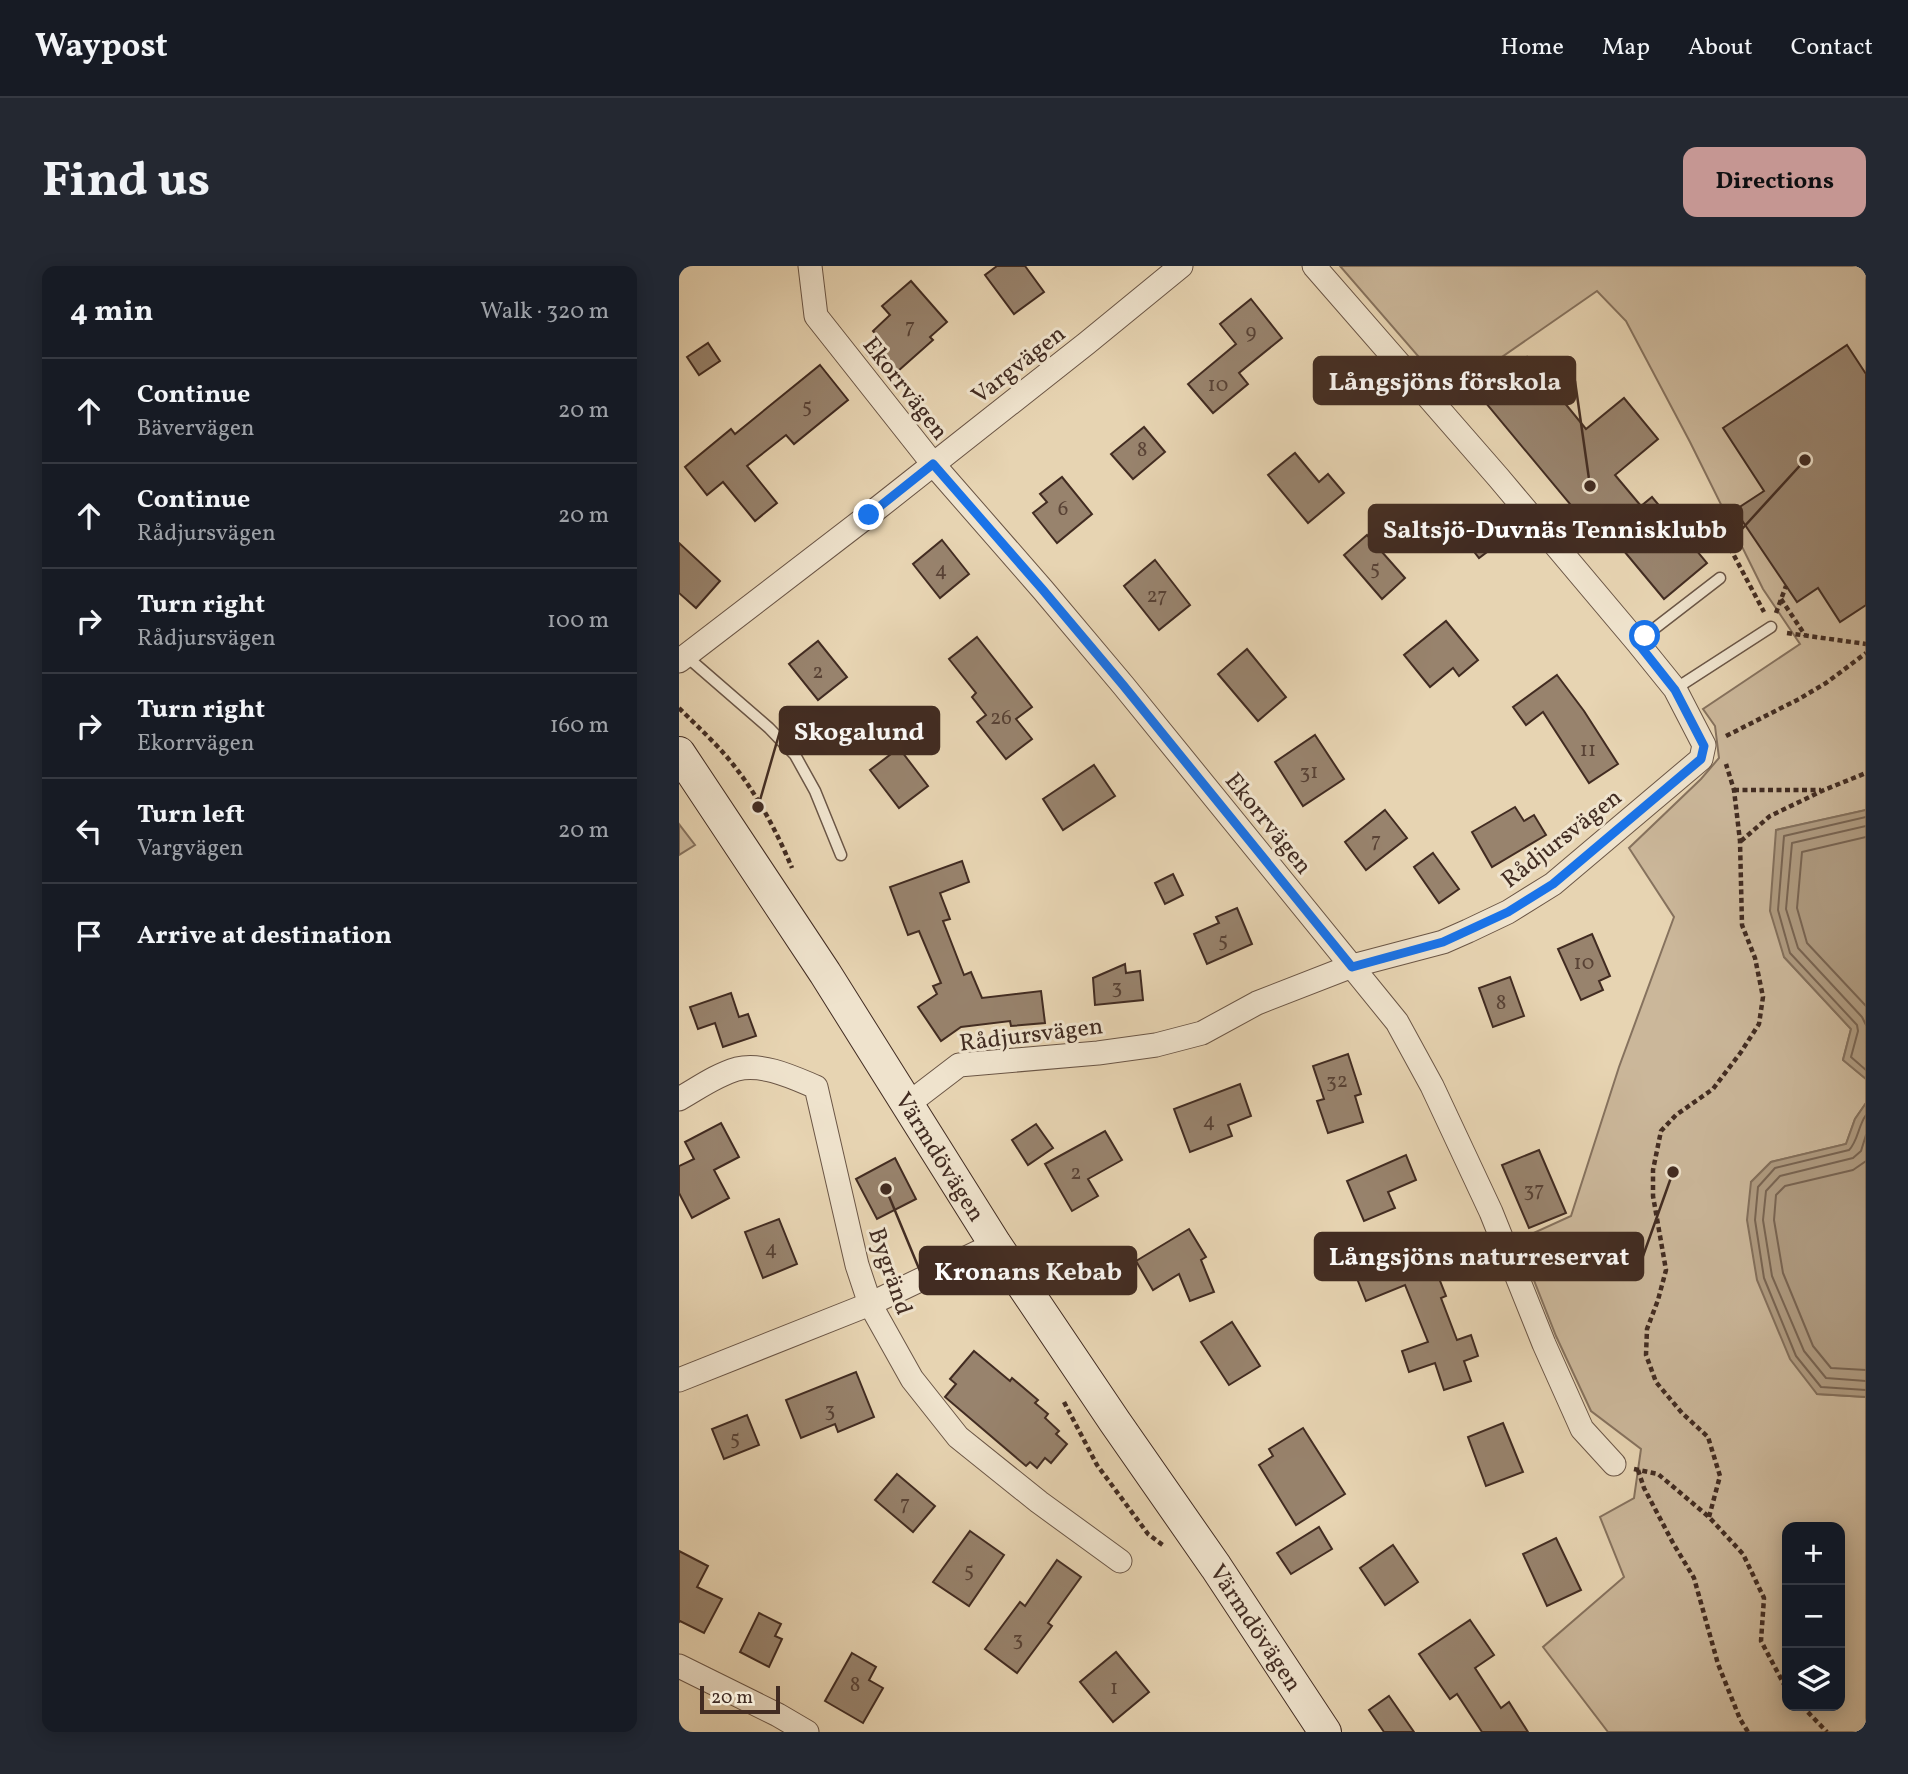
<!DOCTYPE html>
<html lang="en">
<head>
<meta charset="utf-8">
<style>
	body { margin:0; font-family:Vollkorn,serif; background:#242831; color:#f1f3f6 }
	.controls { position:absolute; right:21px; bottom:21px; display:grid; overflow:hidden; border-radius:14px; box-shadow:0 4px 18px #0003 }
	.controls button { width:63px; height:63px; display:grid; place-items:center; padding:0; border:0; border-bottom:2px solid #363941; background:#171b24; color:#f1f3f6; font:35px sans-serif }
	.scale { position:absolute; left:21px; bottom:18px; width:80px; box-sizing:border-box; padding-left:7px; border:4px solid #422c22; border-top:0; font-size:19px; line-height:24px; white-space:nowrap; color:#422c22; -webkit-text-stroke:5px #efe3cd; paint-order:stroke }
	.stop { position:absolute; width:21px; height:21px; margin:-16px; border:5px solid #1a73e8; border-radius:50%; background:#fff }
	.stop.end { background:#1a73e8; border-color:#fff; box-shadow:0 2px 7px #0008 }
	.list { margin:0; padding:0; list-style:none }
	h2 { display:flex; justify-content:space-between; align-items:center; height:91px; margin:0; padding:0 28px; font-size:30px }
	h2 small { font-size:23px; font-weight:400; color:#9ea1a6 }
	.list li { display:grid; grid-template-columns:46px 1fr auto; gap:21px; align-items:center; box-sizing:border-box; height:105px; padding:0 28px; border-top:2px solid #363941 }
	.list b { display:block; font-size:26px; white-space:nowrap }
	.list p { margin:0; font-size:23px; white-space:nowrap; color:#9ea1a6 }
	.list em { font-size:23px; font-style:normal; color:#9ea1a6 }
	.icon { flex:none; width:38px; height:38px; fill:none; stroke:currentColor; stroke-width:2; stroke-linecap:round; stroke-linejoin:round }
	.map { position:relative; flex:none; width:1187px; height:1466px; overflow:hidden; border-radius:14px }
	header { display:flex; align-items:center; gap:42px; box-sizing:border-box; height:98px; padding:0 35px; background:#171b24; border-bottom:2px solid #363941 }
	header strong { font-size:33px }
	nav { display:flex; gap:38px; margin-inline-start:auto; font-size:24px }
	.intro { display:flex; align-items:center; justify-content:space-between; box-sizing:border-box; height:168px; padding:0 42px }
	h1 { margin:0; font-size:49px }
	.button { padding:18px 32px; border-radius:14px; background:#c59692; color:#111; font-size:24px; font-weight:700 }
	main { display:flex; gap:42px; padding:0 42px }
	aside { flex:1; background:#171b24; border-radius:14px; box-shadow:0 4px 18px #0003 }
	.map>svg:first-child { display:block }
	.green { fill:#cbb79a; stroke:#86725e; stroke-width:2; fill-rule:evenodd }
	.water { fill:#af9b81; stroke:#836f5b; stroke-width:2 }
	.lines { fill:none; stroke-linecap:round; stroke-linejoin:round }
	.shore { stroke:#786452; stroke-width:2 }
	.building { fill:#98836d; stroke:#422c22; stroke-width:2 }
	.lane-casing { stroke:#6b5646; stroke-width:13 }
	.street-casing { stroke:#6b5646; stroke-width:25 }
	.secondary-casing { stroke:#422c22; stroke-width:34 }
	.path { stroke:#422c22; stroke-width:4.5; stroke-dasharray:5 3.5; stroke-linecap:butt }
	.lane { stroke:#efe3cd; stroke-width:10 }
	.street { stroke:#efe3cd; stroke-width:23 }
	.secondary { stroke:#efe3cd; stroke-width:32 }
	.route { stroke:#1a73e8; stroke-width:9 }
	.labels { text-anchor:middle; stroke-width:6; stroke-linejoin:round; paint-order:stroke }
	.number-label { font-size:21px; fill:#584235 }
	.street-label { font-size:24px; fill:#422c22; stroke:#efe3cd }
	.leader { fill:none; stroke:#422c22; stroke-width:2.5 }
	.callout-dot { fill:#422c22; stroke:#efe3cd; stroke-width:2.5 }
	.callout { fill:#422c22; stroke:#422c22; stroke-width:2.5 }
	.callout-label { font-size:26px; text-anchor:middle; font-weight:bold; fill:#fff }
</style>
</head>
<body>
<header>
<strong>Waypost</strong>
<nav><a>Home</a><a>Map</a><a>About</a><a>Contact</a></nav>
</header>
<div class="intro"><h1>Find us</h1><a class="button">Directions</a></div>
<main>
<aside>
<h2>4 min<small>Walk · 320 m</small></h2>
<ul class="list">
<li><svg class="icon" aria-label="ahead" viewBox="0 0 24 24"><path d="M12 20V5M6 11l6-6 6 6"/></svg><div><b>Continue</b><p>Bävervägen</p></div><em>20 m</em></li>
<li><svg class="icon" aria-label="ahead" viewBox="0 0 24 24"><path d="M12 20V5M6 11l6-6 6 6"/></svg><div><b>Continue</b><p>Rådjursvägen</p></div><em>20 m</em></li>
<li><svg class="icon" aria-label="right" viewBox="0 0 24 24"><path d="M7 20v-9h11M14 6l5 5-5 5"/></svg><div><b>Turn right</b><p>Rådjursvägen</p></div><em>100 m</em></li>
<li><svg class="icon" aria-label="right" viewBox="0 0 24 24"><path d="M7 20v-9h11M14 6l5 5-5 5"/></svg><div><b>Turn right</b><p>Ekorrvägen</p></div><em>160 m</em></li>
<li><svg class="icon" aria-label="left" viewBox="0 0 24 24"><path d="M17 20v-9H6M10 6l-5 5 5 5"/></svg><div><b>Turn left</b><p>Vargvägen</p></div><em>20 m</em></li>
<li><svg class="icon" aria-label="arrive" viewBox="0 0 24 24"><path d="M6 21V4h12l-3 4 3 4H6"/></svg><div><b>Arrive at destination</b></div></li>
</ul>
</aside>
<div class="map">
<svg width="1187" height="1466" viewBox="0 0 1187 1466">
	<rect width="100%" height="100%" fill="#e7d4b2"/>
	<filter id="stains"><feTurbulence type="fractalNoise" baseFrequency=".00286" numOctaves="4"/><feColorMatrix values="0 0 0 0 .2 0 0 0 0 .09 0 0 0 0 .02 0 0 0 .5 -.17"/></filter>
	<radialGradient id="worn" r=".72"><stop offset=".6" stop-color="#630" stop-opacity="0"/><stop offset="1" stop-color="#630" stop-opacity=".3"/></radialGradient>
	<g class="green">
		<path d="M661 0H1187V544L1097 564 1105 691 1172 763 1164 794 1187 813V837L1176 853 1167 878 1092 896 1072 916 1138 1128 1187 1131V1466H929L864 1381 945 1311 921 1251 955 1232 962 1183 912 1145 877 1070 839 974 892 950 940 801 995 651 950 582 1022 513 1040 492 1036 460 1024 443 1121 378 1084 323 1011 176 947 55 918 25 771 127ZM1108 1261H1161V1440H1108Z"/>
		<polygon points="0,558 16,579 0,589"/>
	</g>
	<g class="water">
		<polygon points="1187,544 1187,813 1164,794 1172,763 1105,691 1091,645 1097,564"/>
		<polygon points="1187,837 1187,1131 1138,1128 1111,1093 1078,1014 1068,954 1072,916 1092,896 1167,878 1176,853"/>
	</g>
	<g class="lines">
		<g class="shore">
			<polyline points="1187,551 1105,570 1099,644 1111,687 1178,759 1179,765 1172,791 1187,804"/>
			<polyline points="1187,560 1113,577 1107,643 1119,682 1183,751 1187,759"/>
			<polyline points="1187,571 1123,586 1118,642 1128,677 1187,740"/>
			<path d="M1187 849C1179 860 1179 875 1170 884L1096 902 1079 921 1076 954 1085 1012 1117 1090 1142 1121 1187 1124"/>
			<polyline points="1187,869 1182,885 1174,892 1101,910 1087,925 1084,954 1093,1010 1125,1085 1147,1112 1187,1115"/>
			<polyline points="1187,895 1174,904 1106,920 1097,929 1095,954 1104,1007 1134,1080 1152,1102 1187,1104"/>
		</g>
	</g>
	<g class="building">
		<polygon points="318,0 346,0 365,26 335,48 306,9"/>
		<polygon points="232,15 268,56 251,71 254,74 210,113 188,88 203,75 194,65 211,49 203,40"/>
		<polygon points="572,33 603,72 560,107 569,118 534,147 509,118 557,78 541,58"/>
		<polygon points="29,77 41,95 20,109 8,91"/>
		<polygon points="1168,79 1187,108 1187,339 1161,356 1139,322 1118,336 1056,244 1085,225 1044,162"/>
		<polygon points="848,91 907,163 945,132 979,173 936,209 962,240 973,231 1028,297 985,333 930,267 921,274 801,130"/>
		<polygon points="141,99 169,134 115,178 107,169 68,200 98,237 76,255 44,216 28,229 6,201 52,163 56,168"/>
		<polygon points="465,161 486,186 454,213 432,188"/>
		<polygon points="616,187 640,216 649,208 665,227 629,257 589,209"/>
		<polygon points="383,211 413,248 378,277 354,247 368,236 361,228"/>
		<polygon points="808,252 824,274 800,292 783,270"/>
		<polygon points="688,269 726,312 703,333 665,289"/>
		<polygon points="263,274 290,308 261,332 234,298"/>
		<polygon points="0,277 41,315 17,342 0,327"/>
		<polygon points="476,294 511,339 480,364 445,320"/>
		<polygon points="767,355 799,394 780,410 774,402 751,421 725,389"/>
		<polygon points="298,371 353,441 337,453 353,473 327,493 298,456 307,449 293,431 297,427 270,393"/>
		<polygon points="139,375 168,411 139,434 110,398"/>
		<polygon points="568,383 607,431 579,455 539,408"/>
		<polygon points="878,409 905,445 939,498 910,517 864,446 847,459 834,441"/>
		<polygon points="636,469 665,513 624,540 596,496"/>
		<polygon points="220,482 249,520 220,542 191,504"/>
		<polygon points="415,499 436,530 384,564 364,533"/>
		<polygon points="836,541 845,555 855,549 867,569 813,601 793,566"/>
		<polygon points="706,544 728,572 687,604 666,576"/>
		<polygon points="754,587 780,623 760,637 735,601"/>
		<polygon points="283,595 290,616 261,627 271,653 264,655 285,709 292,706 303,732 362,725 366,757 332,760 331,755 282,761 262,775 239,741 258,728 254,720 262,717 240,665 229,669 211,621"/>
		<polygon points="494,608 504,629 486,638 476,617"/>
		<polygon points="558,642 573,678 528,698 515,668 540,657 537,651"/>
		<polygon points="913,668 931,710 920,715 924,724 902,734 879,683"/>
		<polygon points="446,698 447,707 461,705 464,734 416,739 414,712"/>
		<polygon points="831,711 845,750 814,761 800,722"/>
		<polygon points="52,727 60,751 69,748 77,770 44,781 36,757 19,763 11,741"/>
		<polygon points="669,788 682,828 676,830 684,856 649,867 638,835 645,833 634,800"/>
		<polygon points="561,818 572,850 549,859 553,870 511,886 495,843"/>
		<polygon points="42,857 60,891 35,904 50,932 13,952 0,927 0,900 15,893 6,876"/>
		<polygon points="357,858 374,882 349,899 333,874"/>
		<polygon points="426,865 443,894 409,913 419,930 393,945 366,898"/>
		<polygon points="860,884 887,947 850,962 823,899"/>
		<polygon points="727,889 737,914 709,926 716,942 685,955 668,915"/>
		<polygon points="216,892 237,933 198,953 177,913"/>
		<polygon points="100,953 118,998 84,1012 66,966"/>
		<polygon points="510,963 527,991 522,994 535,1026 511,1035 500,1008 474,1024 457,995"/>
		<polygon points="746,977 767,1030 762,1032 778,1074 792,1069 799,1090 785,1095 792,1115 765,1124 756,1097 730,1106 723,1085 749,1076 726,1019 687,1035 675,1005"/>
		<polygon points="553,1056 581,1100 550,1119 522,1076"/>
		<polygon points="295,1085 331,1115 333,1112 359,1134 356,1137 369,1148 366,1152 380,1165 377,1168 388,1178 372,1197 366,1192 358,1202 351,1196 347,1200 266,1131 277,1118 271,1113"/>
		<polygon points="177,1106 195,1151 159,1166 156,1158 122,1172 107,1134"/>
		<polygon points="68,1149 80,1179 45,1193 33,1163"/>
		<polygon points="824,1157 844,1206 807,1220 789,1171"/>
		<polygon points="624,1162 666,1228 617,1259 580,1199 594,1190 590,1183"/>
		<polygon points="218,1208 256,1240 234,1266 196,1234"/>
		<polygon points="640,1261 653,1283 612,1308 598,1287"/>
		<polygon points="291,1265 325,1289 290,1340 254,1316"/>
		<polygon points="877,1272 902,1324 868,1340 844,1288"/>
		<polygon points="714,1279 739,1316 706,1339 681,1302"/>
		<polygon points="0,1285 29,1300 18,1321 43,1333 25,1367 1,1355 0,1356"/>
		<polygon points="378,1294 402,1311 369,1357 373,1360 338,1407 306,1383 341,1336 346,1340"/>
		<polygon points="80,1347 102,1358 96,1370 103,1373 90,1401 61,1386"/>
		<polygon points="791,1354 815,1389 796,1402 822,1442 830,1436 849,1466 803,1466 778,1428 771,1433 740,1388"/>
		<polygon points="437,1386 470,1426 434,1456 401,1416"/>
		<polygon points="173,1387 197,1401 190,1414 204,1422 184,1457 146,1435"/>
		<polygon points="710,1430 735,1466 705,1466 690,1444"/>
	</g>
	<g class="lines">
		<defs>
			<g id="lane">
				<polyline points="958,376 1041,312"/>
				<polyline points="7,390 90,462 116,489 136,525 162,589"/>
				<polyline points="996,423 1092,361"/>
			</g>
			<g id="street">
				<polyline points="131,0 137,50 254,198 364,324 444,419 718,756 753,820 812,946 865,1078 903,1163 935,1198"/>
				<polyline points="0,395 190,249 408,77 502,0"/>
				<path d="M0 833C18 823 37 809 58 803 84 797 113 811 137 821L178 999 191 1038 233 1113 279 1171 360 1236 441 1295"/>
				<polyline points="229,838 280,799 419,787 477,779 523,767 578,737 673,700 764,676 789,665 829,646 874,618 1022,493 1025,479 996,423 958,376 819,211 635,0"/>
				<polyline points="0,1114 191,1038 316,978"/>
				<polyline points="0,1400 99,1449 128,1466"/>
			</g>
			<g id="secondary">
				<path id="s1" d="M0 487 146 707 316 978 436 1156 537 1301 646 1466"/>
			</g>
		</defs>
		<use href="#lane" class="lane-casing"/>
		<use href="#street" class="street-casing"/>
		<use href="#secondary" class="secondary-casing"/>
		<g class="path">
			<polyline points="1051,282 1085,346"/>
			<polyline points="1102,333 1126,369"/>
			<polyline points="1097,347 1107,320"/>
			<polyline points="1108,367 1187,378"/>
			<path d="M0 442C13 455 26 467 39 481 71 515 95 559 113 602"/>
			<polyline points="1047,470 1120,433 1147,417 1187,387"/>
			<polyline points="1055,524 1142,524"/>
			<polyline points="1062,575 1091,550 1145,524 1187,507"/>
			<polyline points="385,1136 418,1199 469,1268 485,1280"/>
			<polyline points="955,1203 979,1208 1030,1251 1064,1288 1085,1332 1082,1375 1108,1424"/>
			<polyline points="959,1204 965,1222 994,1277 1015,1312 1039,1398 1061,1453 1069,1466"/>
			<polyline points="1030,1251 1041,1210 1029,1171 1003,1147 977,1116 967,1089 968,1063 979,1034 987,1004 974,930 974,904 982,865 997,849 1034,823 1062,786 1080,758 1084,731 1076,692 1063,659 1061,575 1055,524 1047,498"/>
			<polyline points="1123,1440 1148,1466"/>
		</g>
		<use href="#lane" class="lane"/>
		<use href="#street" class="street"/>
		<use href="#secondary" class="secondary"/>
	</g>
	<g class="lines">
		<polyline class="route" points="190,249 254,198 364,324 444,419 673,701 764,676 829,646 874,618 1022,493 1025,480 996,424 958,376 966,370"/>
	</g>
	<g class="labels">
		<g class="number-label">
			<text x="231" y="67">7</text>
			<text x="572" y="72">9</text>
			<text x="539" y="125">10</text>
			<text x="128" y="146">5</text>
			<text x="463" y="190">8</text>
			<text x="384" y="249">6</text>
			<text x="696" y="308">5</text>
			<text x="262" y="310">4</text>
			<text x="478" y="336">27</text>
			<text x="139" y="412">2</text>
			<text x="322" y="458">26</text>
			<text x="909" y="490">11</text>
			<text x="630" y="512">31</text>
			<text x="697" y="581">7</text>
			<text x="544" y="680">5</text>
			<text x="905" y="703">10</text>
			<text x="438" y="727">3</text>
			<text x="822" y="743">8</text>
			<text x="658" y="821">32</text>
			<text x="530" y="861">4</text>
			<text x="397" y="913">2</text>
			<text x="855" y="930">37</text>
			<text x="92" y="989">4</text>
			<text x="151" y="1150">3</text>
			<text x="56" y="1178">5</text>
			<text x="226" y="1244">7</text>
			<text x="290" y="1310">5</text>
			<text x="339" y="1379">3</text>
			<text x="176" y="1425">8</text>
			<text x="435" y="1428">1</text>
		</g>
		<g class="street-label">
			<text transform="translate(339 98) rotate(-38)" y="8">Vargvägen</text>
			<text transform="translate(227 122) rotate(52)" y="8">Ekorrvägen</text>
			<text transform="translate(590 557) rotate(51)" y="8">Ekorrvägen</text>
			<text transform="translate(882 572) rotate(-38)" y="8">Rådjursvägen</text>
			<text transform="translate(352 768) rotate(-7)" y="8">Rådjursvägen</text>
			<text dy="8" stroke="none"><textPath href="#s1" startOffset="481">Värmdövägen</textPath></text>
			<text transform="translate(212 1005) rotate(71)" y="8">Bygränd</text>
			<text dy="8" stroke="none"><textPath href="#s1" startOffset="1048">Värmdövägen</textPath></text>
		</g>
	</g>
	<path class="leader" d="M911 220L896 115M1126 194L1063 263M79 541L101 465M994 906L964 990M207 923L241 1005"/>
	<g class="callout-dot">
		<circle cx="911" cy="220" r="7"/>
		<circle cx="1126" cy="194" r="7"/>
		<circle cx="79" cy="541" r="7"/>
		<circle cx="994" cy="906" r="7"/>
		<circle cx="207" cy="923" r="7"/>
	</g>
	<g class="callout">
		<rect x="635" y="91" width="261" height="47" rx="7"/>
		<rect x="690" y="239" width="373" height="47" rx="7"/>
		<rect x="101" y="441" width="159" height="47" rx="7"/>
		<rect x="636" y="967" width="328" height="47" rx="7"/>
		<rect x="241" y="981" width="216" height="47" rx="7"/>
	</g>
	<g class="callout-label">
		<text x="766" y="124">Långsjöns förskola</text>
		<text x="876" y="272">Saltsjö-Duvnäs Tennisklubb</text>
		<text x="180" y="474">Skogalund</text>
		<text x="800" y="999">Långsjöns naturreservat</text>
		<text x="349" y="1014">Kronans Kebab</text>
	</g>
	<rect width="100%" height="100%" filter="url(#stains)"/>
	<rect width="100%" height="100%" fill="url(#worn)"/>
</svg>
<div class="controls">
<button>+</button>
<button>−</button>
<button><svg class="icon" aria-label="layers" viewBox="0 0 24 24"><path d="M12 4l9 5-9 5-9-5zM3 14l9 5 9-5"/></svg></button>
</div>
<div class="scale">20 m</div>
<div class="stop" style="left:966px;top:370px"></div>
<div class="stop end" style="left:190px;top:249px"></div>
</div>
</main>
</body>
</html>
